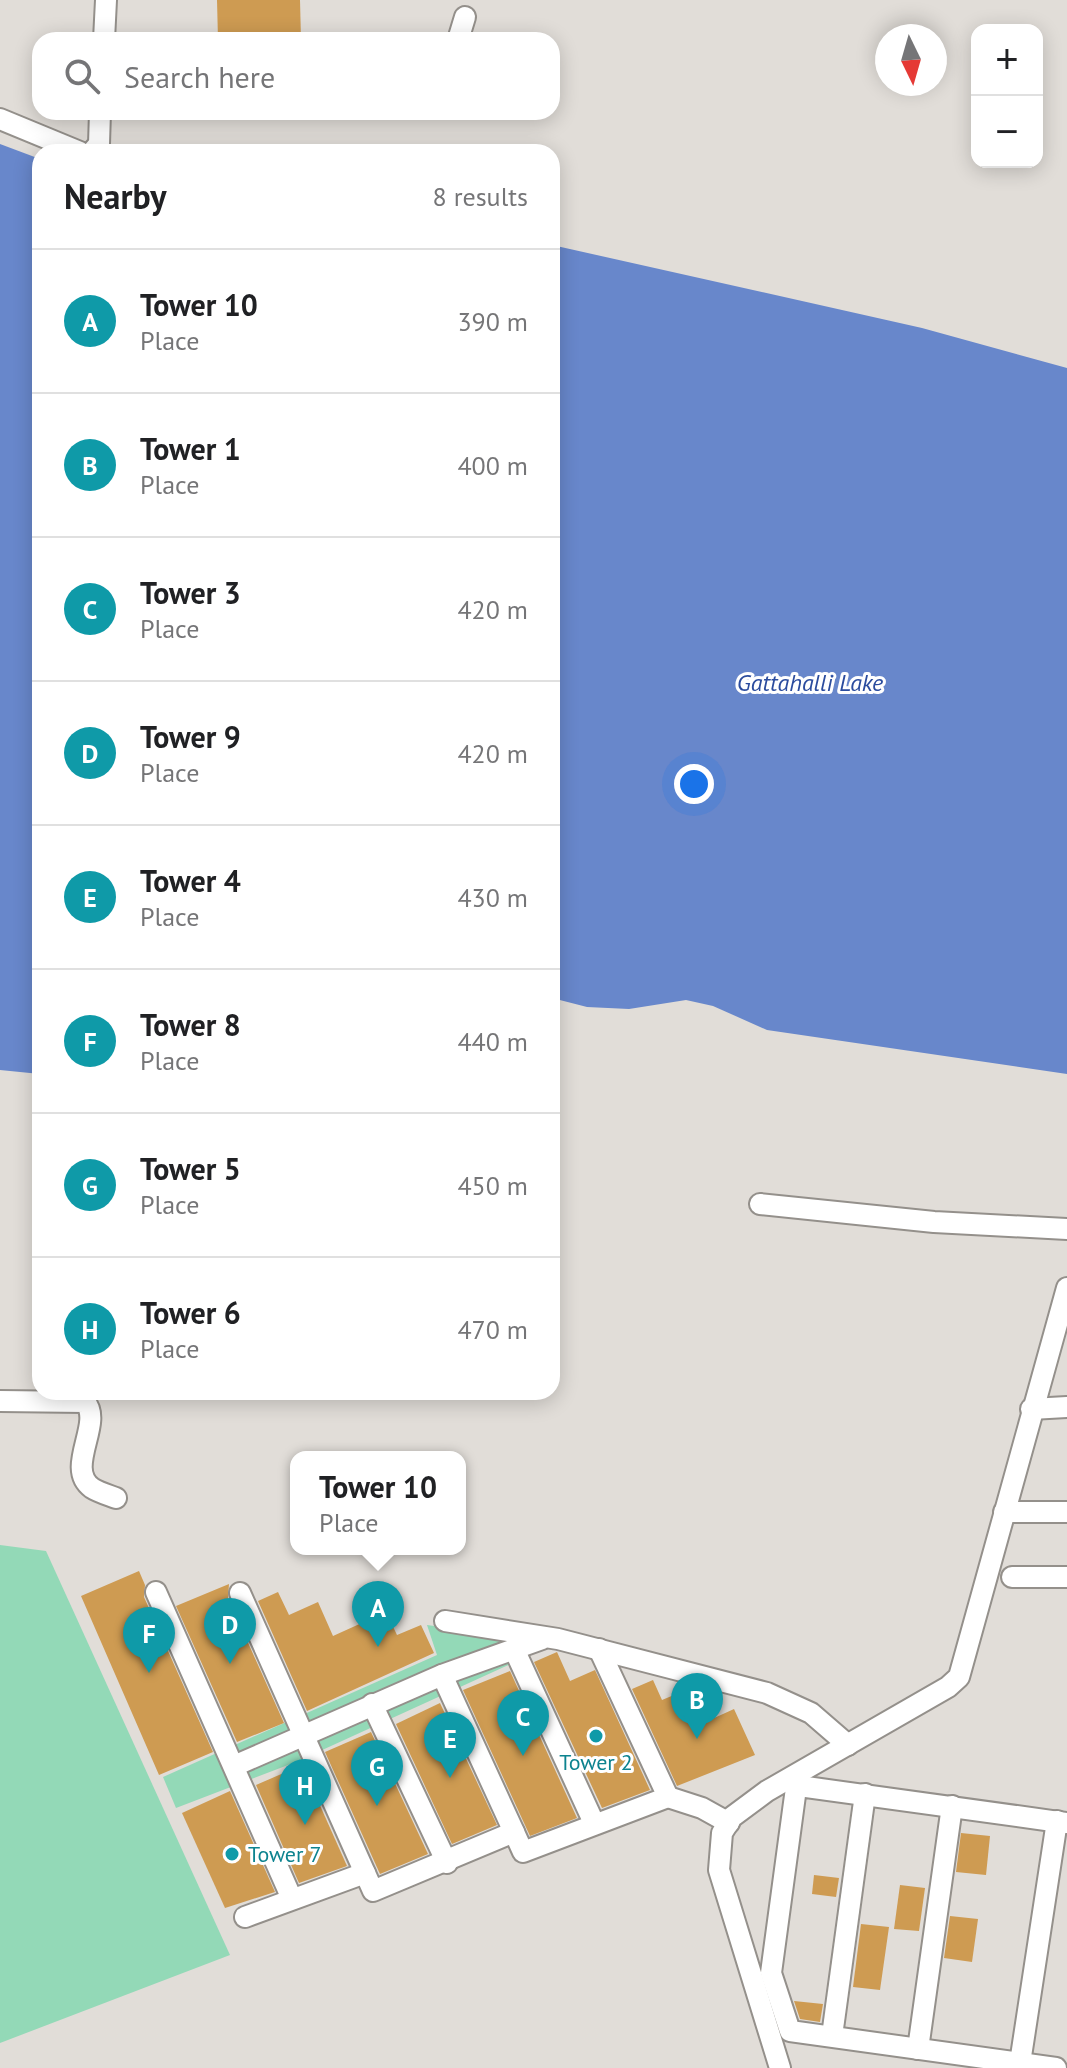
<!DOCTYPE html>
<html lang="en">
<head>
<meta charset="utf-8">
<style>
	body { margin:0; font-family:"PT Sans",sans-serif; background:#f2f2f2; color:#202124 }
	.controls { position:absolute; right:24px; top:24px; display:grid; overflow:hidden; border-radius:16px; box-shadow:0 4px 20px #0003 }
	.controls button { width:72px; height:72px; display:grid; place-items:center; padding:0; border:0; border-bottom:2px solid #e0e0e0; background:#fff; color:#202124; font:40px sans-serif }
	.compass { position:absolute; left:875px; top:24px; width:72px; height:72px; border-radius:50%; background:#fff; box-shadow:0 4px 20px #0003; rotate:175deg }
	.you { position:absolute; left:694px; top:784px; width:28px; height:28px; margin:-20px; border:6px solid #fff; border-radius:50%; background:#1a73e8; box-shadow:0 0 0 12px #1a73e833 }
	.badge { display:grid; place-items:center; width:52px; height:52px; border-radius:50%; background:#db2777; color:#fff; font-size:26px; font-weight:700 }
	.pin { position:absolute; translate:-50% -66px; filter:drop-shadow(0 2px 4px #0008) }
	.pin::after { content:''; position:absolute; top:42px; width:28px; height:24px; background:inherit; clip-path:polygon(0 0,100% 0,50% 100%) }
	.popup { position:absolute; left:290px; top:1451px; width:176px; height:104px; box-sizing:border-box; display:grid; place-content:center; border-radius:16px; background:#fff; filter:drop-shadow(0 2px 6px #0005); font-size:26px; white-space:nowrap; color:#757577 }
	.popup b { font-size:30px; color:#202124 }
	.popup::after { content:''; position:absolute; left:50%; top:100%; margin-left:-16px; border:16px solid transparent; border-top-color:#fff }
	.list { margin:0; padding:0; list-style:none }
	h2 { display:flex; justify-content:space-between; align-items:center; height:104px; margin:0; padding:0 32px; font-size:34px }
	h2 small { font-size:26px; font-weight:400; color:#757577 }
	.list li { display:grid; grid-template-columns:52px 1fr auto; gap:24px; align-items:center; box-sizing:border-box; height:144px; padding:0 32px; border-top:2px solid #e0e0e0 }
	.list b { display:block; font-size:30px; white-space:nowrap }
	.list p { margin:0; font-size:26px; white-space:nowrap; color:#757577 }
	.list em { font-size:26px; font-style:normal; color:#757577 }
	.icon { flex:none; width:44px; height:44px; fill:none; stroke:currentColor; stroke-width:2; stroke-linecap:round; stroke-linejoin:round }
	.map { position:relative; flex:none; width:1067px; height:2068px; overflow:hidden }
	.search { position:absolute; background:#fff; box-shadow:0 4px 20px #0003; left:32px; top:32px; width:528px; height:88px; display:flex; align-items:center; gap:20px; box-sizing:border-box; padding:0 28px; border-radius:24px; color:#757577; font-size:30px }
	.panel { position:absolute; background:#fff; box-shadow:0 4px 20px #0003; left:32px; top:144px; width:528px; height:1256px; border-radius:24px }
	.map>svg:first-child { display:block }
	.green { fill:#93d9b7 }
	.water { fill:#6887cb }
	.building { fill:#ce9b52 }
	.lines { fill:none; stroke-linecap:round; stroke-linejoin:round }
	.minor-casing { stroke:#94908b; stroke-width:24 }
	.minor { stroke:#fff; stroke-width:20 }
	.culture-dot { fill:#0f9aa8; stroke:#fff; stroke-width:3 }
	.labels { text-anchor:middle; stroke-width:6; stroke-linejoin:round; paint-order:stroke }
	.culture-label { font-size:22px; fill:#0d838f; stroke:#fff }
	.water-label { font-size:24px; font-style:italic; fill:#2b4c9e; stroke:#fff }
</style>
</head>
<body>
<div class="map">
<svg width="1067" height="2068" viewBox="0 0 1067 2068">
	<rect width="100%" height="100%" fill="#e1ddd8"/>
	<g class="green">
		<polygon points="0,1545 46,1551 230,1955 0,2043"/>
		<polygon points="427,1625 507,1636 513,1663 296,1762 176,1808 163,1777 437,1655"/>
	</g>
	<g class="water">
		<polygon points="0,144 40,159 40,1074 0,1070"/>
		<polygon points="552,245 922,328 1067,368 1067,1074 767,1030 713,1006 686,1000 629,1009 587,1007 552,998"/>
	</g>
	<g class="building">
		<polygon points="217,0 300,0 301,40 218,40"/>
		<polygon points="139,1571 145,1585 144,1597 213,1752 159,1775 81,1596"/>
		<polygon points="229,1584 228,1598 284,1723 237,1742 176,1606"/>
		<polygon points="278,1592 289,1615 318,1602 333,1636 386,1612 397,1635 421,1625 434,1653 307,1711 258,1601"/>
		<polygon points="557,1652 570,1681 595,1670 650,1790 602,1808 534,1662"/>
		<polygon points="510,1671 577,1818 530,1836 463,1690"/>
		<polygon points="653,1680 662,1700 686,1690 701,1724 734,1709 755,1755 677,1786 632,1689"/>
		<polygon points="440,1703 497,1825 452,1844 396,1724"/>
		<polygon points="371,1732 428,1854 380,1874 325,1752"/>
		<polygon points="302,1765 347,1866 299,1883 256,1785"/>
		<polygon points="230,1791 275,1892 225,1908 182,1813"/>
		<polygon points="961,1833 990,1836 986,1875 956,1872"/>
		<polygon points="814,1875 839,1878 836,1897 812,1894"/>
		<polygon points="900,1885 925,1888 919,1931 894,1929"/>
		<polygon points="950,1916 978,1919 972,1962 944,1958"/>
		<polygon points="861,1924 889,1927 880,1990 853,1987"/>
		<polygon points="794,2001 823,2004 820,2022 800,2019"/>
	</g>
	<g class="lines">
		<defs>
			<g id="minor">
				<polyline points="104,40 106,0"/>
				<polyline points="458,40 465,17"/>
				<polyline points="0,119 80,152"/>
				<polyline points="92,152 99,144 100,112"/>
				<polyline points="760,1204 934,1222 1067,1229"/>
				<path d="M0 1401 85 1402C104 1423 64 1468 92 1488 98 1492 108 1495 116 1498"/>
				<polyline points="1031,1409 1067,1407"/>
				<polyline points="1004,1512 1067,1512"/>
				<polyline points="1012,1577 1067,1577"/>
				<polyline points="156,1592 292,1899"/>
				<polyline points="240,1593 365,1873"/>
				<polyline points="445,1621 558,1639 767,1693 811,1713 848,1745"/>
				<polyline points="514,1649 594,1823"/>
				<polyline points="442,1675 514,1832"/>
				<polyline points="372,1704 447,1863"/>
				<polyline points="234,1766 442,1675 542,1639"/>
				<polyline points="668,1797 702,1808 729,1823"/>
				<polyline points="245,1917 365,1873 373,1891 514,1832 523,1852 668,1797 599,1649"/>
				<polyline points="832,2036 865,1794"/>
				<polyline points="918,2049 952,1806"/>
				<polyline points="1020,2063 1057,1821"/>
				<polyline points="780,2068 719,1870 722,1833 732,1817 767,1791 948,1687 959,1677 1067,1288"/>
				<polyline points="1056,2068 790,2031 771,1973 796,1788 799,1786 1067,1823"/>
			</g>
		</defs>
		<use href="#minor" class="minor-casing"/>
		<use href="#minor" class="minor"/>
	</g>
	<g class="culture-dot">
		<circle cx="596" cy="1736" r="8"/>
		<circle cx="232" cy="1854" r="8"/>
	</g>
	<g class="labels">
		<g class="culture-label">
			<text x="596" y="1770">Tower 2</text>
			<text x="248" y="1862" text-anchor="start">Tower 7</text>
		</g>
		<g class="water-label">
			<text x="810" y="691">Gattahalli Lake</text>
		</g>
	</g>
</svg>
<div class="controls">
<button>+</button>
<button>−</button>
</div>
<svg class="compass" viewBox="-18 -18 36 36"><path d="M0-13l5 13h-10z" fill="#e53935"/><path d="M0 13l5-13h-10z" fill="#757577"/></svg>
<div class="you"></div>
<div class="pin badge" style="left:378px;top:1647px;background:#0f9aa8">A</div>
<div class="popup"><b>Tower 10</b>Place</div>
<div class="pin badge" style="left:697px;top:1739px;background:#0f9aa8">B</div>
<div class="pin badge" style="left:523px;top:1756px;background:#0f9aa8">C</div>
<div class="pin badge" style="left:230px;top:1664px;background:#0f9aa8">D</div>
<div class="pin badge" style="left:450px;top:1778px;background:#0f9aa8">E</div>
<div class="pin badge" style="left:149px;top:1673px;background:#0f9aa8">F</div>
<div class="pin badge" style="left:377px;top:1806px;background:#0f9aa8">G</div>
<div class="pin badge" style="left:305px;top:1825px;background:#0f9aa8">H</div>
<div class="search"><svg class="icon" aria-label="search" viewBox="0 0 24 24"><circle cx="10" cy="10" r="6"/><path d="M15 15l6 6"/></svg>Search here</div>
<section class="panel">
<h2>Nearby<small>8 results</small></h2>
<ul class="list">
<li><span class="badge" style="background:#0f9aa8">A</span><div><b>Tower 10</b><p>Place</p></div><em>390 m</em></li>
<li><span class="badge" style="background:#0f9aa8">B</span><div><b>Tower 1</b><p>Place</p></div><em>400 m</em></li>
<li><span class="badge" style="background:#0f9aa8">C</span><div><b>Tower 3</b><p>Place</p></div><em>420 m</em></li>
<li><span class="badge" style="background:#0f9aa8">D</span><div><b>Tower 9</b><p>Place</p></div><em>420 m</em></li>
<li><span class="badge" style="background:#0f9aa8">E</span><div><b>Tower 4</b><p>Place</p></div><em>430 m</em></li>
<li><span class="badge" style="background:#0f9aa8">F</span><div><b>Tower 8</b><p>Place</p></div><em>440 m</em></li>
<li><span class="badge" style="background:#0f9aa8">G</span><div><b>Tower 5</b><p>Place</p></div><em>450 m</em></li>
<li><span class="badge" style="background:#0f9aa8">H</span><div><b>Tower 6</b><p>Place</p></div><em>470 m</em></li>
</ul>
</section>
</div>
</body>
</html>
